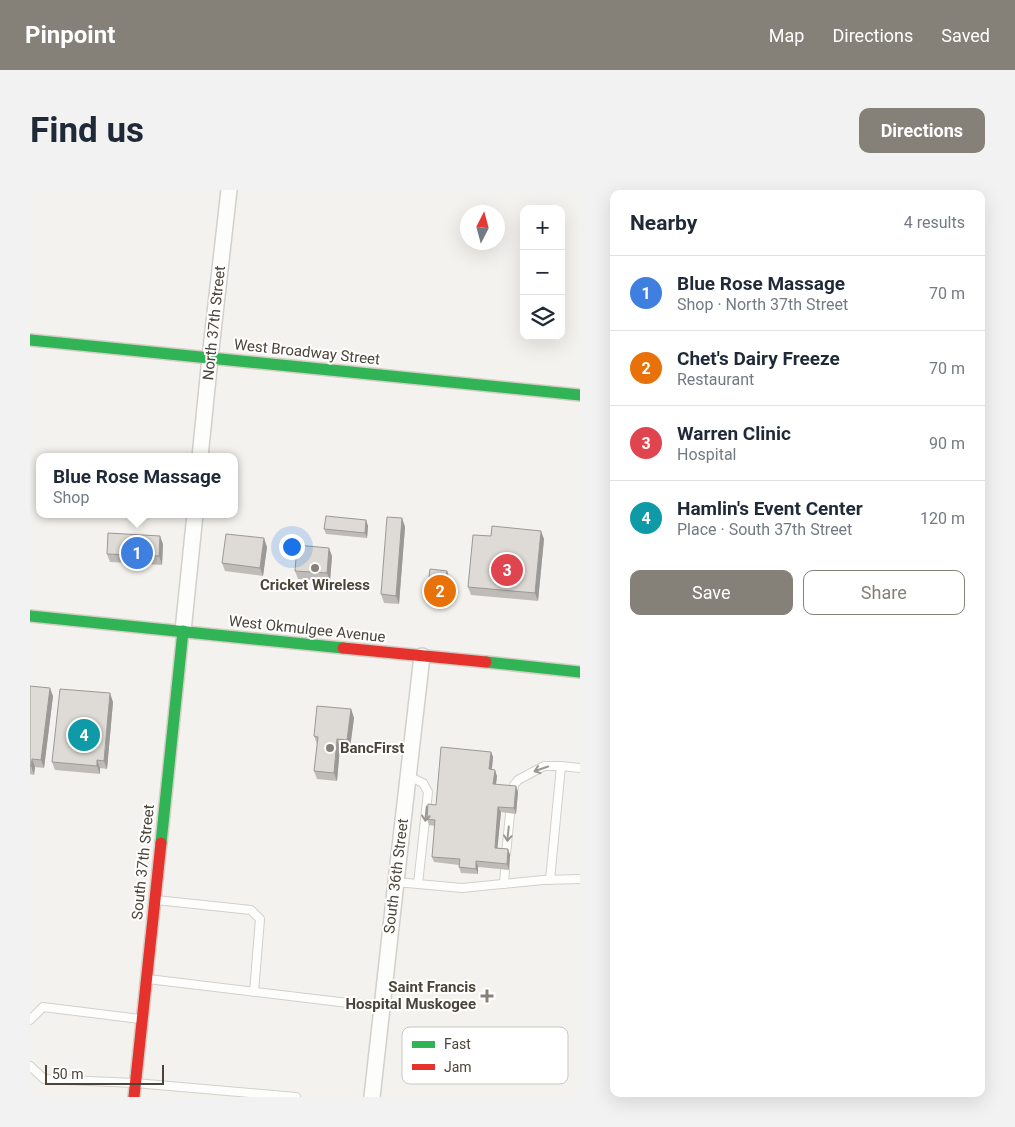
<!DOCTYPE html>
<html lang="en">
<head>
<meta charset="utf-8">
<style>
	body { margin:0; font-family:Roboto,sans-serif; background:#f2f2f3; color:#1f2937 }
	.controls { position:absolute; right:15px; top:15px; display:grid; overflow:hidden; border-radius:10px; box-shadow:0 5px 20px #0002 }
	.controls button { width:45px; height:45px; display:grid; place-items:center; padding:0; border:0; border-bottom:1px solid #e0e1e3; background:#fff; color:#1f2937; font:25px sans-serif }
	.compass { position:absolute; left:430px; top:15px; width:45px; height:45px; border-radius:50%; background:#fff; box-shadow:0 5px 20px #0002; rotate:6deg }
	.scale { position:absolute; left:15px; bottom:12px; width:119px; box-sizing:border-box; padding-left:5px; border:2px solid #4b4439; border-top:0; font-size:14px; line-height:18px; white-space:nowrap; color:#4b4439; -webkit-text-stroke:4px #fff; paint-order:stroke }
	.you { position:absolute; left:261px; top:356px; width:18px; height:18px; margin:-12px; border:4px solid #fff; border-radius:50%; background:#1a73e8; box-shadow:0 0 0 8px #1a73e833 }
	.badge { display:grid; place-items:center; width:32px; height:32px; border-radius:50%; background:#868178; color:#fff; font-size:16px; font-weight:700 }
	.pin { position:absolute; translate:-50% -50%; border:2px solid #fff; box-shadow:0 1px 5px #0006 }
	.popup { position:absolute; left:6px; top:263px; width:202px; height:65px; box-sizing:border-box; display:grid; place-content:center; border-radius:10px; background:#fff; filter:drop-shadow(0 1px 4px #0005); font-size:16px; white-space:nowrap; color:#747a83 }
	.popup b { font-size:19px; color:#1f2937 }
	.popup::after { content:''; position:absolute; left:50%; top:100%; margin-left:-10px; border:10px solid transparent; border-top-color:#fff }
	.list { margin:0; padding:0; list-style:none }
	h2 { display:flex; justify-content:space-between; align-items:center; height:65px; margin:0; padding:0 20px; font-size:21px }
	h2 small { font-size:16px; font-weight:400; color:#747a83 }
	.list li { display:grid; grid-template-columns:32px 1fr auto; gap:15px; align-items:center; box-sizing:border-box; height:75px; padding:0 20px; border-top:1px solid #e0e1e3 }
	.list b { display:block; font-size:19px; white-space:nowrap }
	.list p { margin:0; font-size:16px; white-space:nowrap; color:#747a83 }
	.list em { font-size:16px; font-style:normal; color:#747a83 }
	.actions { display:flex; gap:10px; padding:15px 20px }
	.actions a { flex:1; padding:11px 0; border:1px solid #868178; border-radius:10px; text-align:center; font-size:18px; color:#868178 }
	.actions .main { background:#868178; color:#fff }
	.icon { flex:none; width:28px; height:28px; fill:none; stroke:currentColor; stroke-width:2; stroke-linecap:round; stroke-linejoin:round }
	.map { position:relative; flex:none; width:550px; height:907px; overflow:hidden; border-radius:10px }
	header { display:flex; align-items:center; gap:30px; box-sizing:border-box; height:70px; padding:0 25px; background:#868178; color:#fff }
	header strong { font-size:24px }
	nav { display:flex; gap:28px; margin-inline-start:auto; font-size:18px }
	.intro { display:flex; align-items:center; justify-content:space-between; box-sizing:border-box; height:120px; padding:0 30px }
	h1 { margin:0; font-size:35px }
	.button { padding:12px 22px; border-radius:10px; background:#868178; color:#fff; font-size:18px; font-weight:700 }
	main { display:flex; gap:30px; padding:0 30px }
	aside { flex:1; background:#fff; border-radius:10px; box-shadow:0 5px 20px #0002 }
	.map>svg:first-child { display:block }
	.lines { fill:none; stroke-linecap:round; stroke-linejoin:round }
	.lane-casing { stroke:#d2d0cb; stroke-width:10 }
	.street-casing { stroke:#d2d0cb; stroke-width:18 }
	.fast-casing { stroke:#d3cfc5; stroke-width:14 }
	.jam-casing { stroke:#d3cfc5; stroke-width:14 }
	.lane { stroke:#fdfdfc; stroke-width:8 }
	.street { stroke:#fdfdfc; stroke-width:15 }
	.fast { stroke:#30b455; stroke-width:11 }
	.jam { stroke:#e5322d; stroke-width:11 }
	.wall { fill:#bfbcb8 }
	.shaded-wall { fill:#9b9996 }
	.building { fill:#dedbd6; stroke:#9b9996 }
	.oneway { stroke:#9b9791 }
	.poi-dot { fill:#868178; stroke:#fff; stroke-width:2 }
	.labels { text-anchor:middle; stroke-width:4; stroke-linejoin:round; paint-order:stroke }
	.street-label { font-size:15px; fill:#4b4439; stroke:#fff }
	.poi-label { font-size:15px; font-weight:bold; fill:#4b4439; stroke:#fff }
	.key { fill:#fff; stroke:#c9c7c4; stroke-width:1 }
	.key-label { font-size:14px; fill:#4b4439 }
</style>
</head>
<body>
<header>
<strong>Pinpoint</strong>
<nav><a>Map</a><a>Directions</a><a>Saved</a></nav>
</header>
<div class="intro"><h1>Find us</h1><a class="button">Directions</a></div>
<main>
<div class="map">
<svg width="550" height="907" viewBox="0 0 550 907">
	<rect width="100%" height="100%" fill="#f4f2ee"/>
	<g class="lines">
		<defs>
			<g id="lane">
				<polyline points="378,586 393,593 398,602 388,694"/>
				<polyline points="483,602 484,595 488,590 514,576 531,576 550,578"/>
				<polyline points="476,664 480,624"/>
				<polyline points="520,690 531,576"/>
				<polyline points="366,692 432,698 513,690 550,689"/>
				<polyline points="474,694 475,680"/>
				<polyline points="126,710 221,720 230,729 224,802"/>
				<polyline points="118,789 352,817"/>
				<polyline points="0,830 13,817 110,829"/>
				<polyline points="0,876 14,889 105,893 266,907"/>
			</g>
			<g id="street">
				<polyline points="170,267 180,168 199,0"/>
				<polyline points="153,441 165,324"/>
				<polyline points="342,907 366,692 392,466"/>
			</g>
			<g id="fast">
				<polyline points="0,150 550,205"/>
				<polyline points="0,426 313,458"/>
				<polyline points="456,472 550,482"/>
				<polyline points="131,653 153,441"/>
			</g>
			<g id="jam">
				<polyline points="313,458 456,472"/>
				<polyline points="104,907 131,653"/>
			</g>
		</defs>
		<use href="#lane" class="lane-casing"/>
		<use href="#street" class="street-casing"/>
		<use href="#fast" class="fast-casing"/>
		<use href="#jam" class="jam-casing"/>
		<use href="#lane" class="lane"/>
		<use href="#street" class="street"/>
		<use href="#fast" class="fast"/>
		<use href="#jam" class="jam"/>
	</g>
	<g class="wall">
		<polygon points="372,328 375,337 369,414 354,413 351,404"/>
		<polygon points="336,330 338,336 337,348 296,344 294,339"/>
		<polygon points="461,346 514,349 508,411 441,405 438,397"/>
		<polygon points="133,354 132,375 80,372 77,364"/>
		<polygon points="237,357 233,386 195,381 192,373"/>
		<polygon points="302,366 300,391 268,389 265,381"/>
		<polygon points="417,381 420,390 418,413 400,411 397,403"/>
		<polygon points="0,496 23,506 14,578 5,577 4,585 0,584"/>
		<polygon points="83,512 77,579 70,578 70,584 25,580 22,572"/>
		<polygon points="321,519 324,528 320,558 310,557 307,591 287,589 284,581 287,554 284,546"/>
		<polygon points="461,562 463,567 462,580 467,586 466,595 488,602 486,624 471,622 467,658 478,659 480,665 479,680 448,677 448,684 431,683 429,677 429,675 404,672 402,667 405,636 399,635 397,629 406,615"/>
	</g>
	<g class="shaded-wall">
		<polygon points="372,328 375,337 369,414 366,406"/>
		<polygon points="336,330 338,336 337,348 335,343"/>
		<polygon points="511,341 514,349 508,411 505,403"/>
		<polygon points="130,346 133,354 132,375 129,366"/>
		<polygon points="234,348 237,357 233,386 230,378"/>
		<polygon points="299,358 302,366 300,391 297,383"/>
		<polygon points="417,381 420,390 418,413 415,405"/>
		<polygon points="20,498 23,506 14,578 11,570"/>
		<polygon points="80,503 83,512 77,579 74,571"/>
		<polygon points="321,519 324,528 320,558 317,550"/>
		<polygon points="307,549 310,557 307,591 304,583"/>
		<polygon points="461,562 463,567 461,585 459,579"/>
		<polygon points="2,569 5,577 4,585 1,576"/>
		<polygon points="67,570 70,578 70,584 67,576"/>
		<polygon points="465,580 467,586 465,600 463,594"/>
		<polygon points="486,596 488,602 486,624 484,618"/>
		<polygon points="468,617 471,622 467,663 465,658"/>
		<polygon points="478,659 480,665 479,680 477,674"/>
		<polygon points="446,671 448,677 448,684 446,679"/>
	</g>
	<g class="building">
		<polygon points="296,326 336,330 335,343 294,339"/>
		<polygon points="357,327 372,328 366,406 351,404"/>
		<polygon points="462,336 511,341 505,403 438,397 443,345 461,346"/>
		<polygon points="78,343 130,346 129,366 77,364"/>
		<polygon points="196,344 234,348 230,378 192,373"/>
		<polygon points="267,355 299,358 297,383 265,381"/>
		<polygon points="400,379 417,381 415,405 397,403"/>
		<polygon points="0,496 20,498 11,570 2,569 1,576 0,576"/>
		<polygon points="30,499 80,503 74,571 67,570 67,576 22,572"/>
		<polygon points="287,516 321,519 317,550 307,549 304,583 284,581 288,547 284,546"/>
		<polygon points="411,557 461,562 459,579 465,580 463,594 486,596 484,618 468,617 465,658 478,659 477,674 446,671 446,679 429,677 430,669 402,667 405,630 397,629 398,614 406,615"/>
	</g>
	<defs><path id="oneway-shaft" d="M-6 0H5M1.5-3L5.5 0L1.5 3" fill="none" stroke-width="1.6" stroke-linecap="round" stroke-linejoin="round" transform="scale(1.25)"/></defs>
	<g class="oneway">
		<use href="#oneway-shaft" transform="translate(511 579) rotate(161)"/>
		<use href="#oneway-shaft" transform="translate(396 624) rotate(96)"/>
		<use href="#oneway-shaft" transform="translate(478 644) rotate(96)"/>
	</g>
	<g class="poi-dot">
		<circle cx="285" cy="378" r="5"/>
		<circle cx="300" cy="558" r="5"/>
		<path d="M454.5 798.5h5v5h5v5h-5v5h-5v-5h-5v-5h5z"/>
	</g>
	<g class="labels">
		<g class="street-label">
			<text transform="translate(184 133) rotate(-84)" y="5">North 37th Street</text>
			<text transform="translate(277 162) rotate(6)" y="5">West Broadway Street</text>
			<text transform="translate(277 439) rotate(6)" y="5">West Okmulgee Avenue</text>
			<text transform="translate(113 672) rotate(-84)" y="5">South 37th Street</text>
			<text transform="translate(366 686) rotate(-83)" y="5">South 36th Street</text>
		</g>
		<g class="poi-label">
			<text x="285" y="400">Cricket Wireless</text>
			<text x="310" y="563" text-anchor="start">BancFirst</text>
			<text x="446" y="802" text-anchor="end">Saint Francis<tspan x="446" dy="17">Hospital Muskogee</tspan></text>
		</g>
	</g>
	<rect x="372" y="837" width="166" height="57" rx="8" class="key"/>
	<rect x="382" y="851" width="23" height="7" fill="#30b455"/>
	<rect x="382" y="874" width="23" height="6" fill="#e5322d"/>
	<g class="key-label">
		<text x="414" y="859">Fast</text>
		<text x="414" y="882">Jam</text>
	</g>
</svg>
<div class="controls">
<button>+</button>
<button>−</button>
<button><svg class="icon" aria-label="layers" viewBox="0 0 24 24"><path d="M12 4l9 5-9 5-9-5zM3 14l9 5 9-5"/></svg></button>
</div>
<svg class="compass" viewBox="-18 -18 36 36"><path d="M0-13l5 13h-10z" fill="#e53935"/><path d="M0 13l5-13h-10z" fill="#747a83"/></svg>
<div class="scale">50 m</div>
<div class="you"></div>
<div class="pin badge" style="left:107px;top:363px;background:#3f7fe0">1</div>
<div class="popup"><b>Blue Rose Massage</b>Shop</div>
<div class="pin badge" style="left:410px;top:401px;background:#e8710a">2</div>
<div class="pin badge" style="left:477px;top:380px;background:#e0444e">3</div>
<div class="pin badge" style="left:54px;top:545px;background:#0f9aa8">4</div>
</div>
<aside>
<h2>Nearby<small>4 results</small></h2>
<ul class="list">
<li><span class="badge" style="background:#3f7fe0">1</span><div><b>Blue Rose Massage</b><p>Shop · North 37th Street</p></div><em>70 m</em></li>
<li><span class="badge" style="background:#e8710a">2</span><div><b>Chet's Dairy Freeze</b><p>Restaurant</p></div><em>70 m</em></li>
<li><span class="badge" style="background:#e0444e">3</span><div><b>Warren Clinic</b><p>Hospital</p></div><em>90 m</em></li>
<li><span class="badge" style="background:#0f9aa8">4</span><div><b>Hamlin's Event Center</b><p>Place · South 37th Street</p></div><em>120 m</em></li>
</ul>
<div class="actions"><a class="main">Save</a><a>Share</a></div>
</aside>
</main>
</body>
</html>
